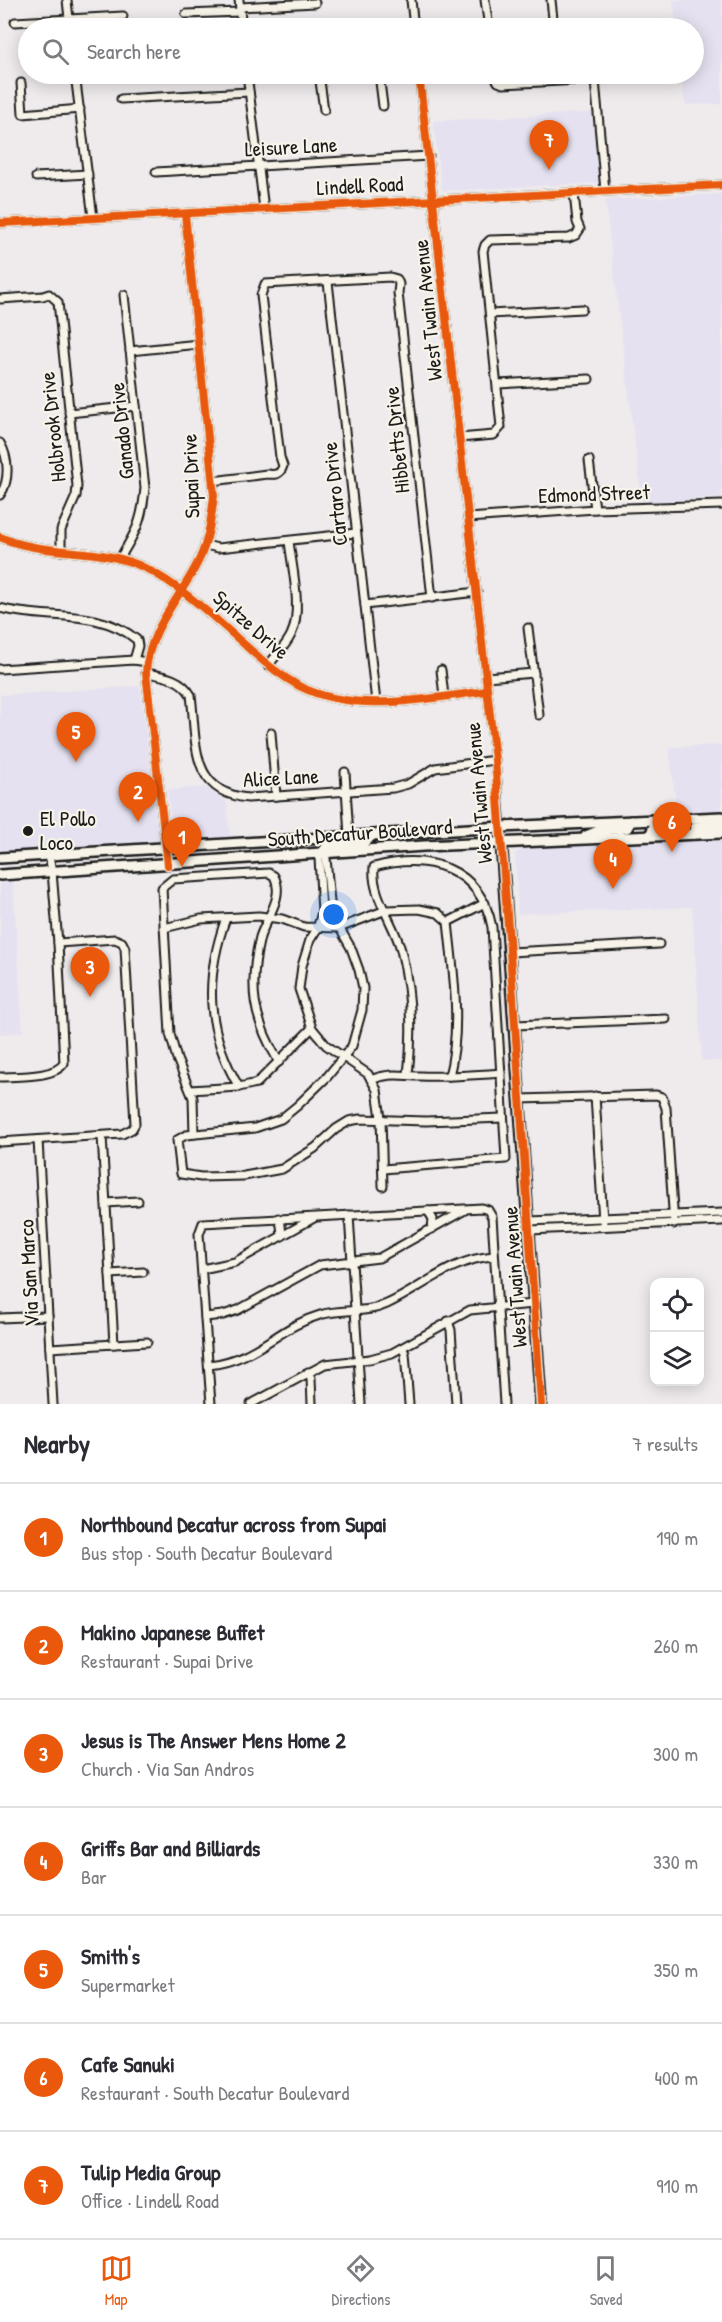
<!DOCTYPE html>
<html lang="en">
<head>
<meta charset="utf-8">
<style>
	body { margin:0; font-family:"Patrick Hand",sans-serif; background:#f7f7f7; color:#2b2b33 }
	.controls { position:absolute; right:18px; bottom:18px; display:grid; overflow:hidden; border-radius:12px; box-shadow:0 3px 15px #0003 }
	.controls button { width:54px; height:54px; display:grid; place-items:center; padding:0; border:0; border-bottom:2px solid #e1e1e2; background:#fff; color:#2b2b33; font:30px sans-serif }
	.you { position:absolute; left:334px; top:915px; width:21px; height:21px; margin:-15px; border:4px solid #fff; border-radius:50%; background:#1a73e8; box-shadow:0 0 0 9px #1a73e833 }
	.badge { display:grid; place-items:center; width:39px; height:39px; border-radius:50%; background:#ea580c; color:#fff; font-size:20px; font-weight:700 }
	.pin { position:absolute; translate:-50% -50px; filter:drop-shadow(0 2px 3px #0008) }
	.pin::after { content:''; position:absolute; top:32px; width:21px; height:18px; background:inherit; clip-path:polygon(0 0,100% 0,50% 100%) }
	.list { margin:0; padding:0; list-style:none }
	h2 { display:flex; justify-content:space-between; align-items:center; height:78px; margin:0; padding:0 24px; font-size:26px }
	h2 small { font-size:20px; font-weight:400; color:#7c7c81 }
	.list li { display:grid; grid-template-columns:39px 1fr auto; gap:18px; align-items:center; box-sizing:border-box; height:108px; padding:0 24px; border-top:2px solid #e1e1e2 }
	.list b { display:block; font-size:22px; white-space:nowrap }
	.list p { margin:0; font-size:20px; white-space:nowrap; color:#7c7c81 }
	.list em { font-size:20px; font-style:normal; color:#7c7c81 }
	.icon { flex:none; width:33px; height:33px; fill:none; stroke:currentColor; stroke-width:2; stroke-linecap:round; stroke-linejoin:round }
	.map { position:relative; flex:none; width:722px; height:1404px; overflow:hidden }
	.search { position:absolute; background:#fff; box-shadow:0 3px 15px #0003; left:18px; right:18px; top:18px; height:66px; display:flex; align-items:center; gap:15px; box-sizing:border-box; padding:0 21px; border-radius:33px; color:#7c7c81; font-size:22px }
	.sheet { height:834px; background:#fff }
	nav { display:flex; justify-content:space-around; align-items:center; box-sizing:border-box; height:84px; border-top:2px solid #e1e1e2; background:#fff; font-size:16px; color:#7c7c81 }
	nav a { display:grid; justify-items:center; gap:3px }
	nav .on { color:#ea580c }
	.map>svg:first-child { display:block }
	.built { fill:#e6e1f0 }
	.lines { fill:none; stroke-linecap:round; stroke-linejoin:round }
	.minor-casing { stroke:#1c1c1c; stroke-width:11 }
	.major-casing { stroke:#1c1c1c; stroke-width:14 }
	.minor { stroke:#f7f3e8; stroke-width:7 }
	.major { stroke:#f7f3e8; stroke-width:9 }
	.cycleway-casing { stroke:#f7f3e8; stroke-width:11 }
	.cycleway { stroke:#e8590c; stroke-width:8 }
	.poi-dot { fill:#1c1c1c; stroke:#f7f3e8; stroke-width:2 }
	.labels { text-anchor:middle; stroke-width:4.5; stroke-linejoin:round; paint-order:stroke }
	.street-label { font-size:21px; fill:#1c1c1c; stroke:#f7f3e8 }
	.poi-label { font-size:21px; fill:#1c1c1c; stroke:#f7f3e8; text-anchor:start }
</style>
</head>
<body>
<div class="map">
<svg width="722" height="1404" viewBox="0 0 722 1404">
	<rect width="100%" height="100%" fill="#efebec"/>
	<filter id="ink" filterUnits="userSpaceOnUse"><feTurbulence type="fractalNoise" baseFrequency=".0167" numOctaves="2"/><feDisplacementMap in="SourceGraphic" scale="12" xChannelSelector="R" yChannelSelector="G"/><feConvolveMatrix kernelMatrix="1 2 1 2 8 2 1 2 1" color-interpolation-filters="sRGB"/></filter>
	<g filter="url(#ink)">
		<g class="built">
			<polygon points="673,0 722,0 722,104 685,105 681,74 694,74 694,28 676,28"/>
			<polygon points="592,112 599,183 442,191 433,121"/>
			<polygon points="722,194 722,498 642,502 605,200"/>
			<polygon points="140,686 158,833 157,840 154,843 0,853 0,695"/>
			<polygon points="722,745 722,811 677,813 669,747"/>
			<polygon points="206,787 227,802 230,836 178,840 173,834 167,790"/>
			<polygon points="722,840 722,1061 702,1061 692,907 518,914 515,854 520,849 524,848"/>
			<polygon points="0,882 13,882 23,1032 0,1034"/>
		</g>
		<g class="lines">
			<defs>
				<g id="minor">
					<polyline points="67,0 70,28"/>
					<polyline points="239,0 242,28"/>
					<polyline points="411,0 414,28"/>
					<polyline points="485,0 489,28"/>
					<polyline points="551,0 554,28"/>
					<polyline points="240,7 315,3"/>
					<polyline points="186,14 240,12"/>
					<polyline points="15,22 123,16"/>
					<polyline points="75,74 93,218"/>
					<polyline points="247,74 264,209"/>
					<polyline points="319,74 324,110"/>
					<polyline points="379,74 383,106"/>
					<polyline points="419,74 495,760 501,827"/>
					<polyline points="494,74 498,82 503,84 638,77 646,74"/>
					<polyline points="595,80 605,191"/>
					<polyline points="21,83 23,114 80,109"/>
					<polyline points="121,99 249,92"/>
					<polyline points="156,172 429,156"/>
					<polyline points="36,177 88,174"/>
					<polyline points="0,223 722,185"/>
					<polyline points="328,282 376,702"/>
					<polyline points="0,299 43,296 49,294 58,302 77,486 76,496 61,530 61,551"/>
					<polyline points="490,314 582,309"/>
					<polyline points="130,351 199,344"/>
					<polyline points="498,384 589,379"/>
					<polyline points="69,413 136,406"/>
					<polyline points="459,438 494,435 501,427 483,251 485,245 490,240 569,238 576,235 580,229 577,222 574,193"/>
					<path d="M0 443C9 458 10 481 0 495"/>
					<polyline points="589,460 595,509"/>
					<path d="M213 481 267 474C275 475 280 475 283 466L280 457 261 295 265 284 390 277 397 279 399 284 398 293 432 598"/>
					<polyline points="468,518 595,509 722,505"/>
					<path d="M0 537C47 558 99 545 145 568 183 587 213 617 245 645 262 661 279 675 299 686 356 715 427 698 487 691"/>
					<polyline points="205,545 218,548 356,533"/>
					<path d="M120 558C137 530 142 521 145 488L124 295"/>
					<polyline points="365,605 477,592"/>
					<path d="M0 608C46 621 98 607 137 640L138 646 134 660"/>
					<polyline points="528,628 539,715"/>
					<path d="M268 666C275 656 286 646 291 635 303 611 292 568 289 541"/>
					<polyline points="0,669 134,660 147,662"/>
					<polyline points="441,670 444,696"/>
					<path d="M146 673C164 676 181 678 191 695 197 742 189 792 248 798L393 788 408 784 435 768 495 760"/>
					<polyline points="486,677 534,673"/>
					<polyline points="271,733 276,796"/>
					<polyline points="345,772 349,836"/>
					<polyline points="322,853 326,858 331,913 351,948 359,970 363,988 362,1010 352,1046 327,1077 297,1106 281,1119 255,1128 186,1135 177,1140 181,1174 201,1177 244,1176 282,1169 315,1148 336,1129 349,1121 360,1119 426,1121 503,1118"/>
					<polyline points="322,853 319,858 322,912 317,929 310,940 302,966 299,989 312,1028 326,1045 368,1074 377,1090 381,1118 383,1186"/>
					<path d="M168 865 146 673C148 629 181 598 199 560 209 539 211 519 214 496L185 214"/>
					<path d="M226 918C204 979 206 1031 239 1087"/>
					<polyline points="448,922 485,903"/>
					<path d="M164 928 201 919 259 916 282 919 304 927 339 928 386 910 419 909 438 913 448 922C453 971 462 1027 449 1076"/>
					<polyline points="510,952 659,944"/>
					<polyline points="515,1025 666,1019"/>
					<path d="M0 1077C17 1076 55 1078 64 1063L58 943 52 872 49 855"/>
					<path d="M371 1080C388 1072 403 1076 421 1076 448 1077 474 1075 501 1073"/>
					<polyline points="190,1090 239,1087 257,1083 312,1028"/>
					<polyline points="595,1096 603,1221"/>
					<polyline points="520,1099 656,1095 662,1097 666,1108 674,1224"/>
					<path d="M194 1134 193 1098 177 1059 170 1034 162 888 173 879 269 873 274 876C285 897 266 918 260 937 248 987 253 1019 279 1062"/>
					<polyline points="102,1136 114,1344"/>
					<polyline points="38,1140 53,1404"/>
					<polyline points="0,1142 122,1134 132,1129 135,1124 125,948 122,942 115,939 58,943"/>
					<path d="M383 1169 506 1159 492 927C480 867 428 852 374 867 371 896 394 922 401 950 411 990 413 1034 408 1075"/>
					<polyline points="106,1203 138,1201"/>
					<polyline points="428,1211 433,1219 432,1229"/>
					<polyline points="349,1215 361,1404"/>
					<polyline points="278,1218 281,1225 282,1236"/>
					<polyline points="529,1221 722,1213"/>
					<polyline points="530,1230 722,1221"/>
					<polyline points="202,1269 235,1262 314,1218"/>
					<polyline points="110,1274 143,1272"/>
					<polyline points="205,1317 223,1315 238,1310 320,1265 379,1258 465,1210"/>
					<polyline points="0,1318 48,1316"/>
					<polyline points="448,1321 451,1330 456,1404"/>
					<polyline points="50,1348 147,1342"/>
					<polyline points="402,1348 405,1353 409,1404"/>
					<path d="M209 1365C257 1360 278 1327 320 1315 342 1308 366 1314 387 1304 424 1287 451 1259 494 1256"/>
					<polyline points="308,1372 311,1378 312,1404"/>
					<polyline points="211,1404 199,1234 203,1223 482,1208 488,1210 492,1217 504,1404"/>
					<polyline points="251,1404 325,1364 370,1359 392,1353 470,1310 534,1304"/>
				</g>
				<g id="major">
					<polyline points="693,834 695,827 722,825"/>
					<polyline points="586,836 601,830 627,828 631,821"/>
					<polyline points="650,836 653,828 667,827 678,819"/>
					<polyline points="501,839 541,1404"/>
					<polyline points="322,853 327,846 363,843 373,835"/>
					<polyline points="0,858 501,827 722,817"/>
					<polyline points="0,875 424,846 722,833"/>
				</g>
			</defs>
			<use href="#minor" class="minor-casing"/>
			<use href="#major" class="major-casing"/>
			<use href="#minor" class="minor"/>
			<use href="#major" class="major"/>
			<defs>
				<g id="cycleway">
					<polyline points="419,74 495,760 510,952 541,1404"/>
					<polyline points="0,223 722,185"/>
					<path d="M0 537C47 558 99 545 145 568 183 587 213 617 245 645 262 661 279 675 299 686 356 715 427 698 487 691"/>
					<path d="M168 865 146 673C148 629 181 598 199 560 209 539 211 519 214 496L185 214"/>
				</g>
			</defs>
			<use href="#cycleway" class="cycleway-casing"/>
			<use href="#cycleway" class="cycleway"/>
		</g>
	</g>
	<circle class="poi-dot" cx="28" cy="831" r="6"/>
	<g class="labels">
		<g class="street-label">
			<text transform="translate(291 147) rotate(-3)" y="7">Leisure Lane</text>
			<text transform="translate(360 186) rotate(-3)" y="7">Lindell Road</text>
			<text transform="translate(428 310) rotate(-96)" y="7">West Twain Avenue</text>
			<text transform="translate(53 427) rotate(-96)" y="7">Holbrook Drive</text>
			<text transform="translate(122 431) rotate(-96)" y="7">Ganado Drive</text>
			<text transform="translate(397 440) rotate(-96)" y="7">Hibbetts Drive</text>
			<text transform="translate(191 476) rotate(-92)" y="7">Supai Drive</text>
			<text transform="translate(335 494) rotate(-96)" y="7">Cartaro Drive</text>
			<text transform="translate(594 494) rotate(-2)" y="7">Edmond Street</text>
			<text transform="translate(251 625) rotate(41)" y="7">Spitze Drive</text>
			<text transform="translate(281 778) rotate(-3)" y="7">Alice Lane</text>
			<text transform="translate(479 793) rotate(-95)" y="7">West Twain Avenue</text>
			<text transform="translate(360 833) rotate(-4)" y="7">South Decatur Boulevard</text>
			<text transform="translate(29 1273) rotate(-93)" y="7">Via San Marco</text>
			<text transform="translate(515 1277) rotate(-94)" y="7">West Twain Avenue</text>
		</g>
		<g class="poi-label">
			<text x="40" y="826">El Pollo<tspan x="40" dy="24">Loco</tspan></text>
		</g>
	</g>
</svg>
<div class="controls">
<button><svg class="icon" aria-label="locate" viewBox="0 0 24 24"><circle cx="12" cy="12" r="6"/><path d="M12 2v4M12 18v4M2 12h4M18 12h4"/></svg></button>
<button><svg class="icon" aria-label="layers" viewBox="0 0 24 24"><path d="M12 4l9 5-9 5-9-5zM3 14l9 5 9-5"/></svg></button>
</div>
<div class="you"></div>
<div class="pin badge" style="left:182px;top:867px">1</div>
<div class="pin badge" style="left:138px;top:822px">2</div>
<div class="pin badge" style="left:90px;top:997px">3</div>
<div class="pin badge" style="left:613px;top:889px">4</div>
<div class="pin badge" style="left:76px;top:762px">5</div>
<div class="pin badge" style="left:672px;top:852px">6</div>
<div class="pin badge" style="left:549px;top:170px">7</div>
<div class="search"><svg class="icon" aria-label="search" viewBox="0 0 24 24"><circle cx="10" cy="10" r="6"/><path d="M15 15l6 6"/></svg>Search here</div>
</div>
<section class="sheet">
<h2>Nearby<small>7 results</small></h2>
<ul class="list">
<li><span class="badge">1</span><div><b>Northbound Decatur across from Supai</b><p>Bus stop · South Decatur Boulevard</p></div><em>190 m</em></li>
<li><span class="badge">2</span><div><b>Makino Japanese Buffet</b><p>Restaurant · Supai Drive</p></div><em>260 m</em></li>
<li><span class="badge">3</span><div><b>Jesus is The Answer Mens Home 2</b><p>Church · Via San Andros</p></div><em>300 m</em></li>
<li><span class="badge">4</span><div><b>Griffs Bar and Billiards</b><p>Bar</p></div><em>330 m</em></li>
<li><span class="badge">5</span><div><b>Smith's</b><p>Supermarket</p></div><em>350 m</em></li>
<li><span class="badge">6</span><div><b>Cafe Sanuki</b><p>Restaurant · South Decatur Boulevard</p></div><em>400 m</em></li>
<li><span class="badge">7</span><div><b>Tulip Media Group</b><p>Office · Lindell Road</p></div><em>910 m</em></li>
</ul>
</section>
<nav>
<a class="on"><svg class="icon" aria-label="map" viewBox="0 0 24 24"><path d="M3 6l6-2 6 2 6-2v14l-6 2-6-2-6 2zM9 4v14M15 6v14"/></svg>Map</a>
<a><svg class="icon" aria-label="directions" viewBox="0 0 24 24"><path d="M12 3l9 9-9 9-9-9zM9 14v-3h6M13 9l2 2-2 2"/></svg>Directions</a>
<a><svg class="icon" aria-label="saved" viewBox="0 0 24 24"><path d="M7 4h10v16l-5-4-5 4z"/></svg>Saved</a>
</nav>
</body>
</html>
